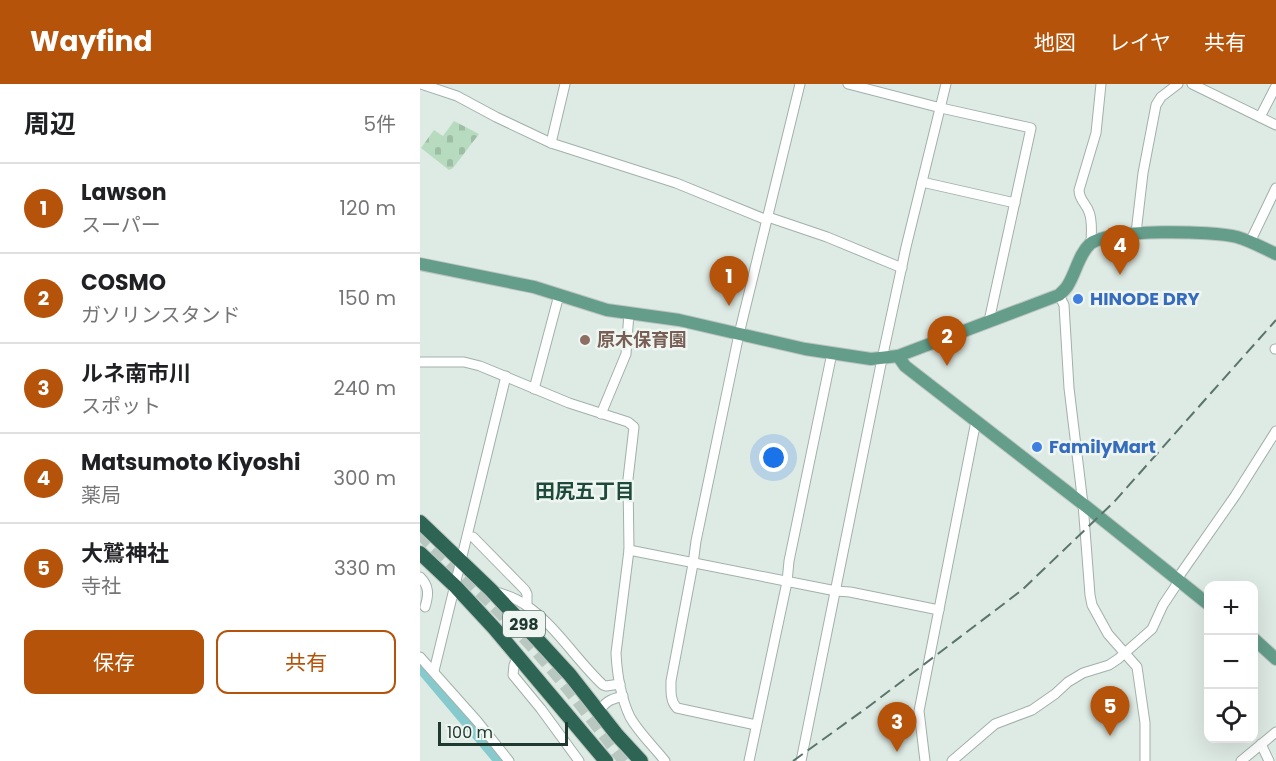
<!DOCTYPE html>
<html lang="ja">
<head>
<meta charset="utf-8">
<style>
	body { margin:0; font-family:Poppins,"Noto Sans JP",sans-serif; background:#f2f2f2; color:#202124 }
	.controls { position:absolute; right:18px; bottom:18px; display:grid; overflow:hidden; border-radius:12px; box-shadow:0 6px 24px #0002 }
	.controls button { width:54px; height:54px; display:grid; place-items:center; padding:0; border:0; border-bottom:2px solid #e0e0e0; background:#fff; color:#202124; font:30px sans-serif }
	.scale { position:absolute; left:18px; bottom:15px; width:130px; box-sizing:border-box; padding-left:6px; border:3px solid #203930; border-top:0; font-size:16px; line-height:21px; white-space:nowrap; color:#203930; -webkit-text-stroke:4px #eff6f2; paint-order:stroke }
	.you { position:absolute; left:354px; top:374px; width:21px; height:21px; margin:-15px; border:4px solid #fff; border-radius:50%; background:#1a73e8; box-shadow:0 0 0 9px #1a73e833 }
	.badge { display:grid; place-items:center; width:39px; height:39px; border-radius:50%; background:#b45309; color:#fff; font-size:20px; font-weight:700 }
	.pin { position:absolute; translate:-50% -50px; filter:drop-shadow(0 2px 3px #0008) }
	.pin::after { content:''; position:absolute; top:32px; width:21px; height:18px; background:inherit; clip-path:polygon(0 0,100% 0,50% 100%) }
	.list { margin:0; padding:0; list-style:none }
	h2 { display:flex; justify-content:space-between; align-items:center; height:78px; margin:0; padding:0 24px; font-size:26px }
	h2 small { font-size:20px; font-weight:400; color:#757577 }
	.list li { display:grid; grid-template-columns:39px 1fr auto; gap:18px; align-items:center; box-sizing:border-box; height:90px; padding:0 24px; border-top:2px solid #e0e0e0 }
	.list b { display:block; font-size:22px; white-space:nowrap }
	.list p { margin:0; font-size:20px; white-space:nowrap; color:#757577 }
	.list em { font-size:20px; font-style:normal; color:#757577 }
	.actions { display:flex; gap:12px; padding:18px 24px }
	.actions a { flex:1; padding:14px 0; border:2px solid #b45309; border-radius:12px; text-align:center; font-size:21px; color:#b45309 }
	.actions .main { background:#b45309; color:#fff }
	.icon { flex:none; width:33px; height:33px; fill:none; stroke:currentColor; stroke-width:2; stroke-linecap:round; stroke-linejoin:round }
	.map { position:relative; flex:none; width:856px; height:677px; overflow:hidden }
	header { display:flex; align-items:center; gap:36px; box-sizing:border-box; height:84px; padding:0 30px; background:#b45309; color:#fff }
	header strong { font-size:28px }
	nav { display:flex; gap:33px; margin-inline-start:auto; font-size:21px }
	main { display:flex }
	aside { flex:1; background:#fff }
	.map>svg:first-child { display:block }
	.cemetery { fill:url(#cemetery-stones) }
	.lines { fill:none; stroke-linecap:round; stroke-linejoin:round }
	.river { stroke:#87cace; stroke-width:15 }
	.highway-tunnel { stroke:#b8c7c0; stroke-width:14; stroke-dasharray:14 7; stroke-linecap:butt }
	.minor-casing { stroke:#a1b1aa; stroke-width:11 }
	.major-casing { stroke:#bcc4c1; stroke-width:14 }
	.highway-casing { stroke:#bcc4c1; stroke-width:16 }
	.minor { stroke:#fff; stroke-width:9 }
	.major { stroke:#649e8a; stroke-width:12 }
	.highway { stroke:#2d6454; stroke-width:14 }
	.rail { stroke:#5a756b; stroke-width:2; stroke-dasharray:12 6; stroke-linecap:butt }
	.shop-dot { fill:#3f7fe0; stroke:#eff6f2; stroke-width:2 }
	.education-dot { fill:#8d6e63; stroke:#eff6f2; stroke-width:2 }
	.labels { text-anchor:middle; stroke-width:5; stroke-linejoin:round; paint-order:stroke }
	.shield { fill:#eff6f2; stroke:#5e726a; stroke-width:1.5 }
	.shield-label { font-size:16px; font-weight:bold; fill:#203930 }
	.shop-label { font-size:18px; font-weight:bold; fill:#366cbe; stroke:#eff6f2; text-anchor:start }
	.education-label { font-size:18px; font-weight:bold; fill:#785e54; stroke:#eff6f2; text-anchor:start }
	.neighbourhood-label { font-size:20px; font-weight:bold; fill:#1d4a3b; stroke:#eff6f2 }
</style>
</head>
<body>
<header>
<strong>Wayfind</strong>
<nav><a>地図</a><a>レイヤ</a><a>共有</a></nav>
</header>
<main>
<aside>
<h2>周辺<small>5件</small></h2>
<ul class="list">
<li><span class="badge">1</span><div><b>Lawson</b><p>スーパー</p></div><em>120 m</em></li>
<li><span class="badge">2</span><div><b>COSMO</b><p>ガソリンスタンド</p></div><em>150 m</em></li>
<li><span class="badge">3</span><div><b>ルネ南市川</b><p>スポット</p></div><em>240 m</em></li>
<li><span class="badge">4</span><div><b>Matsumoto Kiyoshi</b><p>薬局</p></div><em>300 m</em></li>
<li><span class="badge">5</span><div><b>大鷲神社</b><p>寺社</p></div><em>330 m</em></li>
</ul>
<div class="actions"><a class="main">保存</a><a>共有</a></div>
</aside>
<div class="map">
<svg width="856" height="677" viewBox="0 0 856 677">
	<defs>
		<pattern id="cemetery-stones" width="16" height="16" patternUnits="userSpaceOnUse" patternTransform="scale(1.5)"><rect width="16" height="16" fill="#b7dbbe"/><path d="M2 7V4a2 2 0 0 1 4 0v3zM10 15v-3a2 2 0 0 1 4 0v3z" fill="#9dbda4"/></pattern>
	</defs>
	<rect width="100%" height="100%" fill="#deeae4"/>
	<polygon class="cemetery" points="34,37 59,50 33,84 29,86 1,64 14,46 23,52"/>
	<g class="lines">
		<polyline class="river" points="0,580 82,677"/>
		<path class="highway-tunnel" d="M0 449C38 484 75 521 110 559 144 596 174 637 205 677"/>
		<defs>
			<g id="minor">
				<polyline points="1,0 37,12 76,33 131,59 256,99 347,136"/>
				<polyline points="428,0 521,24 611,44 569,237"/>
				<polyline points="772,0 856,41"/>
				<polyline points="840,33 856,2"/>
				<polyline points="131,59 145,0"/>
				<polyline points="502,98 595,119"/>
				<polyline points="348,133 407,153 482,184"/>
				<polyline points="716,149 723,89 736,21 741,13 758,0"/>
				<polyline points="830,158 856,104"/>
				<path d="M671 159C671 150 673 138 669 128 666 119 659 116 659 106L676 49 681 0"/>
				<polyline points="639,211 644,221 649,304 663,420 670,511 672,521 688,550 717,583 725,639 725,677"/>
				<polyline points="855,265 856,265"/>
				<path d="M0 278H44L60 282 149 319 208 338 214 343 208 395 209 466 196 569C197 589 201 614 210 633 219 649 234 663 245 677"/>
				<polyline points="114,305 139,211"/>
				<polyline points="181,330 206,270 209,229"/>
				<polyline points="53,453 105,506 107,510 107,522"/>
				<polyline points="209,466 416,507 430,508 519,526"/>
				<path d="M0 493C9 502 9 510 5 523"/>
				<polyline points="757,495 815,412 856,347"/>
				<path d="M73 507C84 510 94 513 104 520 134 539 157 577 183 601L186 602 200 600"/>
				<polyline points="98,572 94,581 93,591 121,625 159,677"/>
				<polyline points="0,573 57,637 89,677"/>
				<polyline points="14,587 86,292"/>
				<path d="M179 629C184 617 192 615 203 612"/>
				<path d="M336 641 257 624C250 617 251 607 251 597L273 480 276 457 319 250 380 0"/>
				<polyline points="841,660 849,677"/>
				<polyline points="329,677 367,498 369,477 412,269"/>
				<polyline points="381,677 462,275 486,163 526,0"/>
				<polyline points="505,677 499,627 556,337"/>
				<polyline points="532,677 575,640 612,626 635,610 648,598 663,589 689,581 698,575 732,545 743,521 759,497"/>
				<polyline points="821,677 856,648"/>
			</g>
			<g id="major">
				<path d="M0 180 114 203 187 226 259 236 385 265 451 275 478 272 639 211C642 208 646 205 648 201 656 188 659 170 670 160 689 144 793 147 817 153 831 157 843 164 856 170"/>
				<polyline points="478,272 485,282 663,420 788,520"/>
				<polyline points="834,555 856,575"/>
			</g>
			<g id="highway">
				<polyline points="0,438 71,506 117,555 150,591 197,651 221,677"/>
				<polyline points="0,469 35,502 74,544 186,677"/>
			</g>
		</defs>
		<use href="#minor" class="minor-casing"/>
		<use href="#major" class="major-casing"/>
		<use href="#highway" class="highway-casing"/>
		<use href="#minor" class="minor"/>
		<use href="#major" class="major"/>
		<use href="#highway" class="highway"/>
		<polyline class="rail" points="373,677 448,623 602,506 694,418 856,236"/>
	</g>
	<g class="shop-dot">
		<circle cx="658" cy="215" r="6"/>
		<circle cx="617" cy="363" r="6"/>
	</g>
	<circle class="education-dot" cx="165" cy="256" r="6"/>
	<g class="labels">
		<rect class="shield" x="83" y="527" width="42" height="26" rx="4.5"/>
		<g class="shield-label">
			<text x="104" y="546">298</text>
		</g>
		<g class="shop-label">
			<text x="670" y="221">HINODE DRY</text>
			<text x="629" y="369">FamilyMart</text>
		</g>
		<g class="education-label">
			<text x="177" y="262">原木保育園</text>
		</g>
		<g class="neighbourhood-label">
			<text x="165" y="414">田尻五丁目</text>
		</g>
	</g>
</svg>
<div class="controls">
<button>+</button>
<button>−</button>
<button><svg class="icon" aria-label="locate" viewBox="0 0 24 24"><circle cx="12" cy="12" r="6"/><path d="M12 2v4M12 18v4M2 12h4M18 12h4"/></svg></button>
</div>
<div class="scale">100 m</div>
<div class="you"></div>
<div class="pin badge" style="left:309px;top:222px">1</div>
<div class="pin badge" style="left:527px;top:282px">2</div>
<div class="pin badge" style="left:477px;top:668px">3</div>
<div class="pin badge" style="left:700px;top:191px">4</div>
<div class="pin badge" style="left:690px;top:652px">5</div>
</div>
</main>
</body>
</html>
